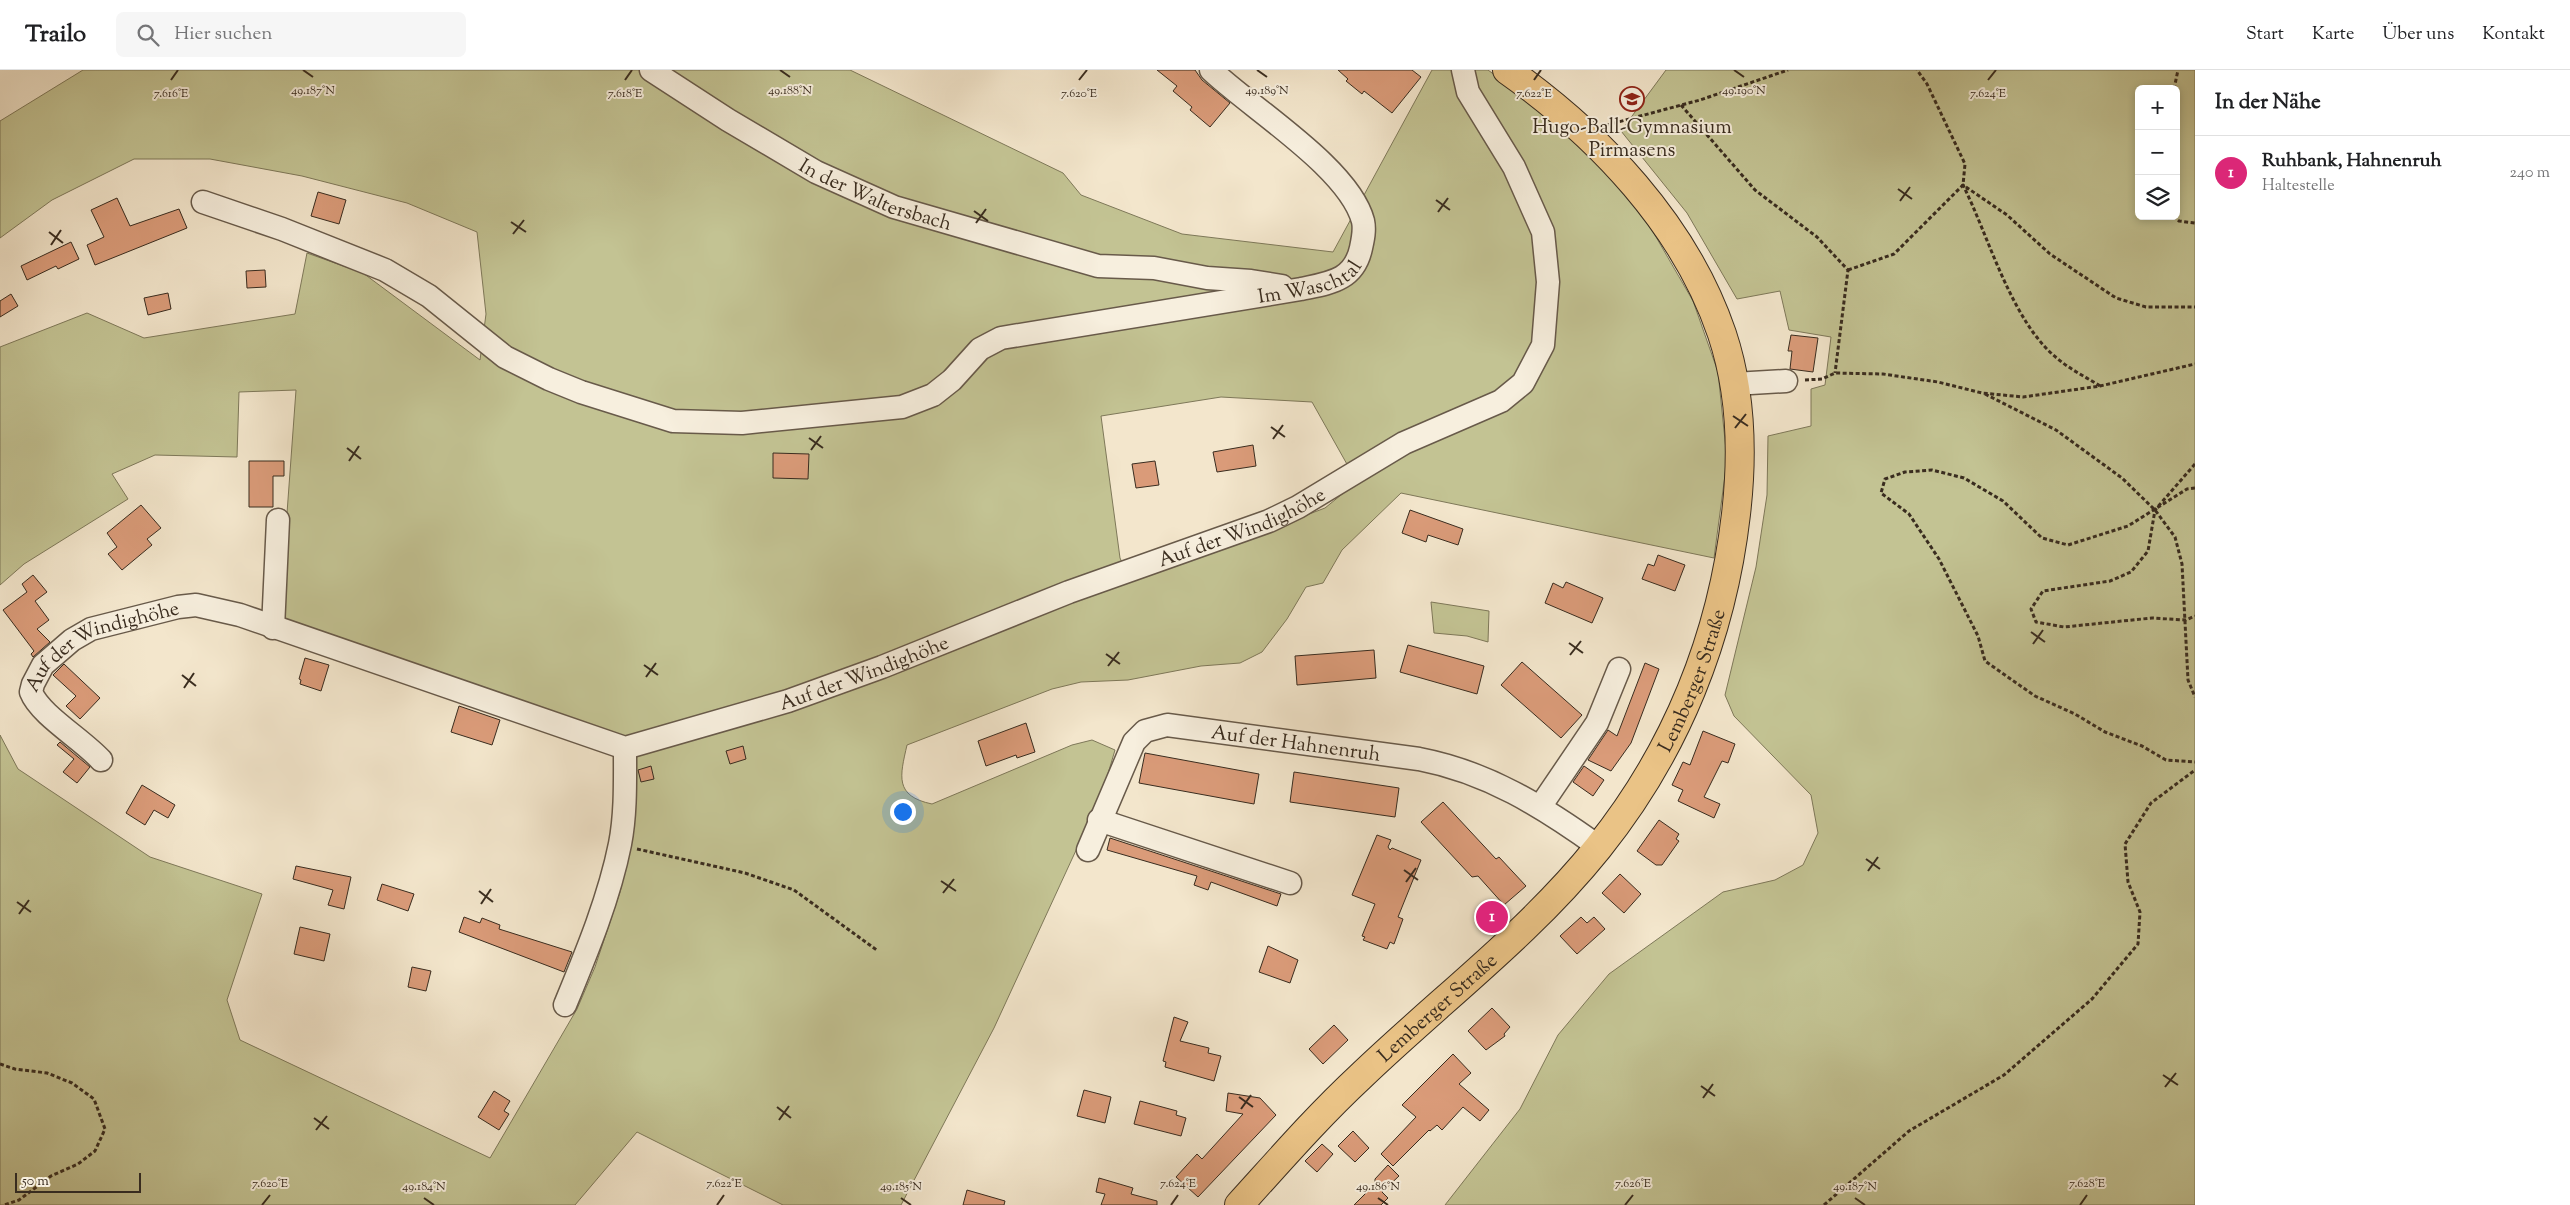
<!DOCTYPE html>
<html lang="de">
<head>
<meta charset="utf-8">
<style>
	body { margin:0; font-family:"Sorts Mill Goudy",serif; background:#f6f6f6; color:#202124 }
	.controls { position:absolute; right:15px; top:15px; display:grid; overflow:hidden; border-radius:8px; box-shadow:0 2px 8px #0003 }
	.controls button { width:45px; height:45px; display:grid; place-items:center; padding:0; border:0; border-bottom:1px solid #e0e0e0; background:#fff; color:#202124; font:25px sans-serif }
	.scale { position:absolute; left:15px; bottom:12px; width:126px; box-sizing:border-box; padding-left:5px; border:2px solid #392c1f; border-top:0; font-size:14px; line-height:18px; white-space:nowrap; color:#392c1f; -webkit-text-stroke:4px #f7efde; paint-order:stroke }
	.you { position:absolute; left:902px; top:741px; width:18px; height:18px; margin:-12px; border:4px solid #fff; border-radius:50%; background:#1a73e8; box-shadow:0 0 0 8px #1a73e833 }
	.badge { display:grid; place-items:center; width:32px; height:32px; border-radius:50%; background:#db2777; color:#fff; font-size:16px; font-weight:700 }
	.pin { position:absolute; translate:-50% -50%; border:2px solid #fff; box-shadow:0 1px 5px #0006 }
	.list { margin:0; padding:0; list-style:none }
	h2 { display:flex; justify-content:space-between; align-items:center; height:65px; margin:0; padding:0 20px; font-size:21px }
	h2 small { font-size:16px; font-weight:400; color:#757577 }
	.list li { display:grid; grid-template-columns:32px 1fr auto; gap:15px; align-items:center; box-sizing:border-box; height:75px; padding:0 20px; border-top:1px solid #e0e0e0 }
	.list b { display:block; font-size:19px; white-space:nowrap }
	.list p { margin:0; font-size:16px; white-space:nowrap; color:#757577 }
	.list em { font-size:16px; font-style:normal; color:#757577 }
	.icon { flex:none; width:28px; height:28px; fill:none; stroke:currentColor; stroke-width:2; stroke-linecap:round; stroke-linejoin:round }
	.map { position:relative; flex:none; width:2195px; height:1135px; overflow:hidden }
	header { display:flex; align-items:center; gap:30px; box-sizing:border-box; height:70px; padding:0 25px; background:#fff; border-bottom:1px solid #e0e0e0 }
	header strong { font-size:24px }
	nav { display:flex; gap:28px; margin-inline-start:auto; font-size:18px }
	.search { width:350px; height:45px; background:#f6f6f6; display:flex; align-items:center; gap:12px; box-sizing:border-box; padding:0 18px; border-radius:8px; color:#757577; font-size:19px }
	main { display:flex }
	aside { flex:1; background:#fff }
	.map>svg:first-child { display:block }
	.green { fill:#c3c393; stroke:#7e7859; fill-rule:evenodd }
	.building { fill:#da9b79; stroke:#392c1f }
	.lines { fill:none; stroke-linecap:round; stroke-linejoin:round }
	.minor-casing { stroke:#685a4a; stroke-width:25 }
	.major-casing { stroke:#392c1f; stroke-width:30 }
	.path { stroke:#392c1f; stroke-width:3; stroke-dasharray:4 2.5; stroke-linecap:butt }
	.minor { stroke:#f7efde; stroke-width:22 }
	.major { stroke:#eac386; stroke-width:28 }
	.ticks { fill:none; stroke:#392c1f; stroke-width:2 }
	.labels { text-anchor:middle; stroke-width:4; stroke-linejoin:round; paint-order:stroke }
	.poi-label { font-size:20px; fill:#392c1f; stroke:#f7efde }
	.street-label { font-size:20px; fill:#392c1f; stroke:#f7efde }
	.ticks-label { font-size:12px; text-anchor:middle; fill:#392c1f; stroke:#f7efde; stroke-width:4; stroke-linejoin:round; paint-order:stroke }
</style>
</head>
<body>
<header>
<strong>Trailo</strong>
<div class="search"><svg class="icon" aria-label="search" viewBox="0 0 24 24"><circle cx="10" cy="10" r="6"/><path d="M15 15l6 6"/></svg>Hier suchen</div>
<nav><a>Start</a><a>Karte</a><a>Über uns</a><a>Kontakt</a></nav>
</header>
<main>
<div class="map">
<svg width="2195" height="1135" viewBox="0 0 2195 1135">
	<rect width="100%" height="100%" fill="#f3e6cc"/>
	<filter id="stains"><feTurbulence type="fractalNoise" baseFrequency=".004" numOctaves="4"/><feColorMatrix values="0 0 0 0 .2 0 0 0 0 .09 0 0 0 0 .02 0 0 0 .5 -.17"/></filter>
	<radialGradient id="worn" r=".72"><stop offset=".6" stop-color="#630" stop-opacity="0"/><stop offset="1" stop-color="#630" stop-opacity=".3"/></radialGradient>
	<g class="green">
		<path d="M83 0H850L1063 103 1081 125 1182 164 1333 182 1432 0H1488L1594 79 1652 160 1693 231 1718 302 1727 390 1714 488 1401 423 1342 480 1323 513 1306 517 1287 549 1262 582 1240 593 1201 596 1128 610 1081 612 1052 619 907 675C900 706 894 726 932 734L1072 675 1092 670 1115 680 1102 724 994 958 901 1135H783L637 1062 575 1135H0V665L18 699 150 787 262 824 227 930 240 970 490 1088 577 939 595 897 620 822 633 766 635 726 624 672 279 553 296 320 239 322 237 387 155 385 112 404 128 429 24 494 0 515V277L87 243 144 268 295 244 307 183 363 203 480 290 486 244 477 162 407 133 302 106 210 89H134L52 130 0 168V51ZM1221 327 1312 332 1357 412 1325 438 1131 512 1120 488 1101 346Z"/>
		<path d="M1666 0H2195V1135H1445L1520 1039 1558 965 1609 904 1723 822 1775 810 1803 795 1818 763 1811 725 1734 646 1725 625 1756 497 1767 425 1768 366 1811 356V319L1825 315 1831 267 1789 260 1780 221 1737 229 1687 143 1621 61ZM2139 19H2176V146H2139Z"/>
		<polygon points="1431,532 1489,541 1488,572 1467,566 1434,563"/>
	</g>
	<g class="building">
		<polygon points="1157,0 1195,0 1202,10 1230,33 1210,57 1190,40 1192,37 1173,21 1177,16"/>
		<polygon points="1338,0 1412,0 1421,7 1392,43 1364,21 1362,24 1346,11 1348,9"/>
		<polygon points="318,122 346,130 339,154 311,146"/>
		<polygon points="117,128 130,156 179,139 187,158 95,195 87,175 104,167 91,140"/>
		<polygon points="71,172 79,189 58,199 56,196 27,210 21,196"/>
		<polygon points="265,200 266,217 247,218 246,201"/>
		<polygon points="168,223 171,239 148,245 144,228"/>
		<polygon points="11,224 18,236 0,247 0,231"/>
		<polygon points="1791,265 1818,268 1813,302 1790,299 1792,281 1788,281"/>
		<polygon points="1253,375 1256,396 1217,402 1213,382"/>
		<polygon points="773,383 809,384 808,409 773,408"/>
		<polygon points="249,391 284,391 284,406 273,406 273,437 249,437"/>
		<polygon points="1155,391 1159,415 1136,418 1132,394"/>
		<polygon points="141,435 161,458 147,469 152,475 122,500 108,484 117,477 107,463"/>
		<polygon points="1410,440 1463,459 1458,475 1428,465 1426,472 1402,463"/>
		<polygon points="1658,485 1685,495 1675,521 1642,509 1648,494 1654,496"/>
		<polygon points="33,505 47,522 35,531 49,550 37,559 50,572 33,587 31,584 34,581 3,540 27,522 22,514"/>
		<polygon points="1566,512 1603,528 1592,553 1545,533 1553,513 1563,518"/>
		<polygon points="1408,575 1484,596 1477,624 1400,602"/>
		<polygon points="1374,580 1376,608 1297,615 1295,586"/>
		<polygon points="305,588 329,595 321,621 300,614 301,610 299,609"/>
		<polygon points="1522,592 1582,645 1561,668 1501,615"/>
		<polygon points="1645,593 1659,599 1631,673 1611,701 1588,690 1608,660 1617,666"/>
		<polygon points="64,594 100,628 80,649 66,636 76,626 53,605"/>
		<polygon points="459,636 500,650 492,675 451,662"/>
		<polygon points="1026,653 1035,682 1017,688 1016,685 986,696 978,671"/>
		<polygon points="1703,661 1735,674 1728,693 1722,691 1704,727 1720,734 1714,748 1678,731 1683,720 1672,715 1683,692 1690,695"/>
		<polygon points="60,672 90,697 77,713 63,702 74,689 57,675"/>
		<polygon points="743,676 746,689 730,694 726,681"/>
		<polygon points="1145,683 1259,704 1254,734 1139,713"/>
		<polygon points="651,696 654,709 641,712 638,700"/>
		<polygon points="1584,696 1604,710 1593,726 1573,712"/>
		<polygon points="1294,702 1399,718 1395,747 1290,732"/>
		<polygon points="142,715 175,735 168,748 154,740 145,755 126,743"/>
		<polygon points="1443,732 1496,789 1499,787 1526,816 1504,835 1478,806 1472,807 1421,752"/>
		<polygon points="1659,750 1679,764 1676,769 1679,771 1662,795 1656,795 1637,781"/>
		<polygon points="1377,765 1391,770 1388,777 1390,780 1392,778 1421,790 1398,847 1403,849 1394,874 1390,872 1387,879 1363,870 1365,867 1362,866 1375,834 1352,825"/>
		<polygon points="1110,768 1281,824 1277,836 1211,812 1208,820 1194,815 1197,806 1107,780"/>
		<polygon points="296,796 351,807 344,839 328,835 333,820 293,809"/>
		<polygon points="1620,804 1641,824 1624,843 1602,823"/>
		<polygon points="382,814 414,824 408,841 377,830"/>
		<polygon points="464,847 480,853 482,848 500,855 499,859 572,882 564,902 459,862"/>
		<polygon points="1581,847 1587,853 1594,847 1605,859 1577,884 1560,866"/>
		<polygon points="300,857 330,864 324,891 294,884"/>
		<polygon points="1268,876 1298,890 1290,913 1259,902"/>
		<polygon points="412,897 431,901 426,921 408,917"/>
		<polygon points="1492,938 1510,957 1504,964 1505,966 1486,980 1468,961"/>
		<polygon points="1174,947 1188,952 1180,971 1209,978 1208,983 1221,986 1214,1011 1165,997 1166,992 1163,991"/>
		<polygon points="1334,955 1348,970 1323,994 1309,979"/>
		<polygon points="1453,984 1471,1003 1459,1014 1489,1040 1480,1051 1463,1037 1442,1060 1437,1055 1430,1061 1429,1060 1393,1096 1381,1084 1416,1047 1402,1035"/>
		<polygon points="1084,1020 1111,1027 1105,1053 1077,1046"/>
		<polygon points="494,1021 510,1031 504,1041 509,1044 499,1060 478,1047"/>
		<polygon points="1228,1023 1260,1028 1276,1045 1198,1127 1176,1107 1197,1084 1202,1089 1243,1044 1226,1041"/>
		<polygon points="1140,1031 1177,1041 1176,1045 1186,1048 1181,1066 1134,1054"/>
		<polygon points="1353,1061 1369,1078 1355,1092 1338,1076"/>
		<polygon points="1322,1074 1333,1084 1317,1102 1305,1091"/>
		<polygon points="1388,1095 1399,1106 1382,1122 1388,1128 1381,1135 1354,1135 1375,1114 1375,1109"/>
		<polygon points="1099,1108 1133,1118 1131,1124 1157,1131 1157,1135 1101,1135 1105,1124 1096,1122"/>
		<polygon points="967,1120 1005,1131 1004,1135 963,1135"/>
	</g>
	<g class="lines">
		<defs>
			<g id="minor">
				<path id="s1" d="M651 0 728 50 816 102 894 137 1098 196 1154 198 1207 208 1251 211 1282 216"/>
				<path id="s2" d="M203 132 282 159 385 200 429 226 505 287 549 309 581 322 673 351 742 353 902 337 933 325 952 310 980 279 1001 268 1301 219C1329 213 1354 211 1361 178 1363 169 1365 160 1363 151 1349 98 1252 39 1211 0"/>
				<polyline points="1734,314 1786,311"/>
				<polyline points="273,558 278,450"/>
				<path id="s3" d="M101 690C82 669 40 645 31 622L33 614 43 595 72 570 91 559 178 537 196 535 240 545 625 678 788 631 882 597 1069 522 1269 451 1298 437 1404 373 1501 331 1523 313 1543 275 1548 212 1543 162 1514 97 1468 22 1463 0"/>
				<polyline points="1540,737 1597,653 1619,599"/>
				<polyline points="1099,750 1290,813"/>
				<path id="s4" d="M1088 780 1134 672 1145 661 1167 655 1419 689C1487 702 1542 736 1599 777"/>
				<path d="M565 935C586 884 609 829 620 774 626 743 625 710 625 678"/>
			</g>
			<g id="major">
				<path id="s5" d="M1239 1135C1279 1091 1317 1047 1360 1007 1439 931 1529 864 1598 778 1676 681 1722 567 1736 444 1743 384 1741 321 1722 264 1685 155 1599 65 1507 0"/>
			</g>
		</defs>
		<use href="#minor" class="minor-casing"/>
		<use href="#major" class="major-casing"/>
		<g class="path">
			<polyline points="2174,19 2178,0"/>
			<polyline points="1681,35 1755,120 1817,167 1848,200 1835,303"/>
			<polyline points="1607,55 1700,30 1788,0"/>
			<polyline points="2139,92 2137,97 2139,101"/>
			<polyline points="2173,146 2179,151 2195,153"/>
			<polyline points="1848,200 1894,184 1963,115 1965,94 1927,14 1917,0"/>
			<polyline points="1805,310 1822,309 1835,303 1883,304 1938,312 1982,323 2023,327 2100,316 2195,294"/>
			<path d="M2100 316C2086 307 2071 300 2058 289 2012 253 1989 167 1963 115L2007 145 2050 184 2116 228 2146 237H2195"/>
			<polyline points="1985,324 2056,360 2122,408 2155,440 2175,467 2182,494 2188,610 2195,627"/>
			<polyline points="2195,394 2155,440 2148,481 2131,502 2110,511 2043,521 2031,539 2036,552 2064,557 2152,548 2186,550 2195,546"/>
			<polyline points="2195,418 2187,419 2128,456 2068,475 2042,468 2003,431 1964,408 1932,400 1905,402 1885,409 1881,423 1909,444 1939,489 1978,566 1985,591 2035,626 2075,644 2105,662 2142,676 2166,690 2195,692"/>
			<polyline points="637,779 745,803 794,820 878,881"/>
			<polyline points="0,994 15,999 47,1003 72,1013 94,1029 105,1059 95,1081 78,1094 51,1106 19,1130 4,1135"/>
			<polyline points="1824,1135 1909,1061 2004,1005 2092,929 2138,874 2140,842 2128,812 2125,774 2151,733 2195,700"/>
		</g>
		<use href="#minor" class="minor"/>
		<use href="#major" class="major"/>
	</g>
	<path class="ticks" d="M303 0 313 7M780 0 790 7M1257 0 1267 7M1734 0 1744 7M171 10 178 0M625 10 632 0M1079 10 1087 0M1534 10 1541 0M1988 10 1996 0M1898 119 1912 129M1436 130 1450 140M1900 131 1910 117M974 141 988 151M1438 142 1448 128M511 152 526 162M976 153 986 139M49 162 63 173M513 164 524 150M51 175 61 160M1733 346 1748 356M1271 357 1285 367M1735 358 1746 344M809 368 823 378M1273 369 1283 355M347 378 361 389M811 380 821 366M349 391 359 376M2031 562 2045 572M1569 573 1583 583M2033 574 2043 560M1106 584 1120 594M1570 585 1581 571M644 595 658 605M1108 596 1119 582M182 605 196 616M646 607 656 593M184 618 194 603M1866 789 1880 799M1404 800 1418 810M1868 801 1878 787M941 811 956 821M1406 812 1416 798M479 821 493 832M943 823 954 809M17 832 31 842M481 834 491 819M19 844 29 830M2163 1005 2178 1015M1701 1016 1715 1026M2165 1017 2176 1003M1239 1027 1253 1037M1703 1028 1713 1014M777 1037 791 1048M1241 1039 1251 1025M314 1048 329 1059M779 1050 789 1036M316 1060 327 1046M424 1128 434 1135M901 1128 911 1135M1378 1128 1388 1135M1855 1128 1865 1135M262 1135 270 1125M717 1135 724 1125M1171 1135 1178 1125M1625 1135 1633 1125M2080 1135 2087 1125"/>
	<defs>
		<symbol id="school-ring" viewBox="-11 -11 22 22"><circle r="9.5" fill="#f7efde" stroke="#8f2418" stroke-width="1.5"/><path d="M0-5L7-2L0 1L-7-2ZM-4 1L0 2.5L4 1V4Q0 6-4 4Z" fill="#8f2418"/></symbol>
	</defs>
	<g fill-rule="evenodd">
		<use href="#school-ring" x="1618" y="15" width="28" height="28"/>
	</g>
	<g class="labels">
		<g class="poi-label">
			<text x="1632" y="63">Hugo-Ball-Gymnasium<tspan x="1632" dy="23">Pirmasens</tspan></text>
		</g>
		<g class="street-label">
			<text dy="7" stroke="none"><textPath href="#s1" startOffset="258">In der Waltersbach</textPath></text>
			<text dy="7" stroke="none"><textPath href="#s2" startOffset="1190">Im Waschtal</textPath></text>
			<text dy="7" stroke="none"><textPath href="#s3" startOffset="1404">Auf der Windighöhe</textPath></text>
			<text dy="7" stroke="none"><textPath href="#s3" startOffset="189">Auf der Windighöhe</textPath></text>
			<text dy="7" stroke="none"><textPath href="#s3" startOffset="999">Auf der Windighöhe</textPath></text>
			<text dy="7" stroke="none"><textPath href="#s5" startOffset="700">Lemberger Straße</textPath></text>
			<text dy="7" stroke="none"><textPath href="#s4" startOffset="286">Auf der Hahnenruh</textPath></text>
			<text dy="7" stroke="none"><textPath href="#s5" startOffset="280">Lemberger Straße</textPath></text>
		</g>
	</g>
	<g class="ticks-label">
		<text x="1744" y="24">49.190°N</text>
		<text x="313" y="24">49.187°N</text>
		<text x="790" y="24">49.188°N</text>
		<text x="1267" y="24">49.189°N</text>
		<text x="171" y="27">7.616°E</text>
		<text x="625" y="27">7.618°E</text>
		<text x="1079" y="27">7.620°E</text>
		<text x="1534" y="27">7.622°E</text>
		<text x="1988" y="27">7.624°E</text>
		<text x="270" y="1117">7.620°E</text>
		<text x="724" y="1117">7.622°E</text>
		<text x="1178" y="1117">7.624°E</text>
		<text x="1633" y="1117">7.626°E</text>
		<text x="2087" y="1117">7.628°E</text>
		<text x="424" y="1120">49.184°N</text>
		<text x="901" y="1120">49.185°N</text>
		<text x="1378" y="1120">49.186°N</text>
		<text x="1855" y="1120">49.187°N</text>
	</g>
	<rect width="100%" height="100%" filter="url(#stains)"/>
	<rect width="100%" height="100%" fill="url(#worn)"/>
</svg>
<div class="controls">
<button>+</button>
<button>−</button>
<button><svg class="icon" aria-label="layers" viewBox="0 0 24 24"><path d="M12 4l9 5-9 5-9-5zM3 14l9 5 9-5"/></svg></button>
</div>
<div class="scale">50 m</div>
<div class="you"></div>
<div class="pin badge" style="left:1492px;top:847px">1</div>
</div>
<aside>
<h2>In der Nähe<small></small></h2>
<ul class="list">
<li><span class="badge">1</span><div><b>Ruhbank, Hahnenruh</b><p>Haltestelle</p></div><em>240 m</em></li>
</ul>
</aside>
</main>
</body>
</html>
